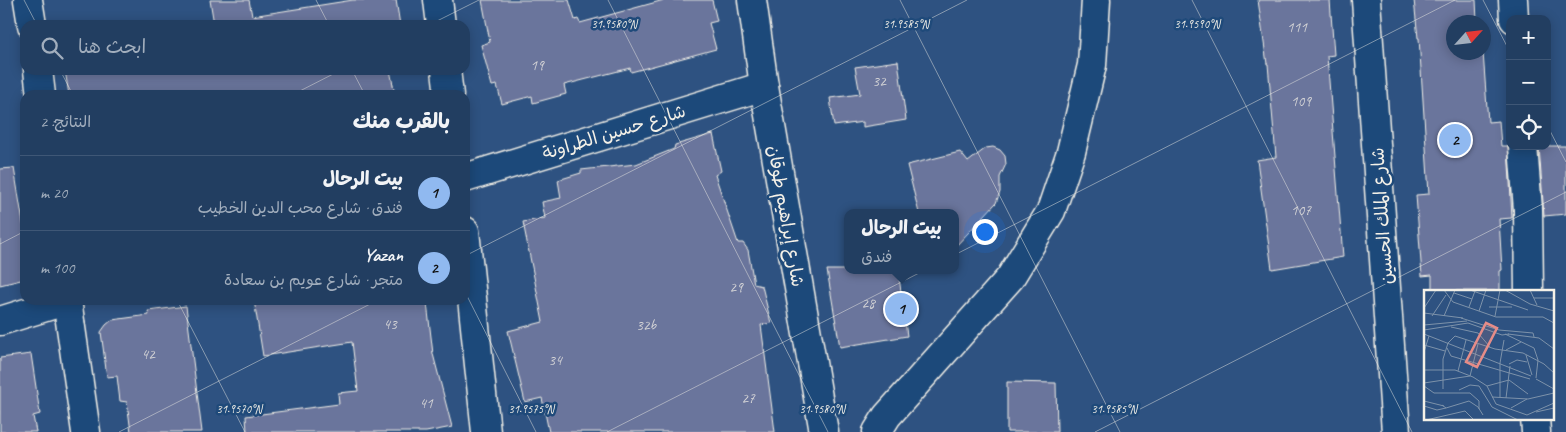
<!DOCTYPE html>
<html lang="ar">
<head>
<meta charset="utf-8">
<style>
	body { margin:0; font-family:Caveat,"Playpen Sans Arabic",sans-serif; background:#2e496a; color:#f1f3f6; direction:rtl }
	.controls { position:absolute; right:15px; top:15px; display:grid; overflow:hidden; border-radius:10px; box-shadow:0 2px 12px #0003 }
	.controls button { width:45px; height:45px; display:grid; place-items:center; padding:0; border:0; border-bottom:1px solid #3f5776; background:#223e61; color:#f1f3f6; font:25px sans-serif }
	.compass { position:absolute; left:1446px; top:15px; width:45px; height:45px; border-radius:50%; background:#223e61; box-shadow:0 2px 12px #0003; rotate:63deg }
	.you { position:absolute; left:984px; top:231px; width:18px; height:18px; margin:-12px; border:4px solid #fff; border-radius:50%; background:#1a73e8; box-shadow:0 0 0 8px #1a73e833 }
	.badge { display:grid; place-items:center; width:32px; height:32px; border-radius:50%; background:#90b9f0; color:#111; font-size:16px; font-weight:700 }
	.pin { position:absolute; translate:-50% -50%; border:2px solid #fff; box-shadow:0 1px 5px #0006 }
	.popup { position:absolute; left:844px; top:209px; width:115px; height:65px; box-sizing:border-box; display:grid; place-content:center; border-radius:10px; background:#223e61; filter:drop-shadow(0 1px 4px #0005); font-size:16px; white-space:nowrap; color:#a2aebd }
	.popup b { font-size:19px; color:#f1f3f6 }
	.popup::after { content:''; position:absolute; left:50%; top:100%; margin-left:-10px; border:10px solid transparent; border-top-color:#223e61 }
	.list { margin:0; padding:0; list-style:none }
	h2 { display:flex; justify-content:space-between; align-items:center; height:65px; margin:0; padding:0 20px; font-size:21px }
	h2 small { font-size:16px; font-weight:400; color:#a2aebd }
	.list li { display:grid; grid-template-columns:32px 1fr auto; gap:15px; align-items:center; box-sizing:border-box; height:75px; padding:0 20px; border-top:1px solid #3f5776 }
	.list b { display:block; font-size:19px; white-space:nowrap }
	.list p { margin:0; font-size:16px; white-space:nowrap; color:#a2aebd }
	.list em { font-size:16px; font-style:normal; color:#a2aebd }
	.icon { flex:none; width:28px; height:28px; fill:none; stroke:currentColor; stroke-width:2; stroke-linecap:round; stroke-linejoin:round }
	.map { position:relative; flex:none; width:1566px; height:432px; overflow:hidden; direction:ltr }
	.search { position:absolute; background:#223e61; box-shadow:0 2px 12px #0003; left:20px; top:20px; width:450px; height:55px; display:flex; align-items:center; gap:12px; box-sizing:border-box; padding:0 18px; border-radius:15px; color:#a2aebd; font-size:19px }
	.panel { position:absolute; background:#223e61; box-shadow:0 2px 12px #0003; left:20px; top:90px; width:450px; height:215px; border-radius:15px; direction:rtl }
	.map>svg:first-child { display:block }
	.building { fill:#6b749c; stroke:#f4f1e8 }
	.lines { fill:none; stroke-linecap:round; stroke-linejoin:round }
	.street-casing { stroke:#f4f1e8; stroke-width:31 }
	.secondary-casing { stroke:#f4f1e8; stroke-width:31 }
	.street { stroke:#1f4a7a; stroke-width:28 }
	.secondary { stroke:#1f4a7a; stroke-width:28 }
	.ticks { fill:none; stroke:#f4f1e8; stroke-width:1; stroke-opacity:0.45 }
	.labels { text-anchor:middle; stroke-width:5; stroke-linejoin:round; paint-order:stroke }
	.number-label { font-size:15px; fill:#d2d2d5 }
	.street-label { font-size:18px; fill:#f4f1e8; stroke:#1f4a7a }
	.inset-road { fill:none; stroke:#7d92aa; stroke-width:1 }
	.view { fill:#e58c88; fill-opacity:0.15; stroke:#e58c88; stroke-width:2.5 }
	.inset-edge { fill:none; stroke:#f4f1e8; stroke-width:2.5 }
	.ticks-label { font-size:12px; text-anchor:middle; fill:#f4f1e8; stroke:#1f4a7a; stroke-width:5; stroke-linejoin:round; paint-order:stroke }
</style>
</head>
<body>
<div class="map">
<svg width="1566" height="432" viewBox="0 0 1566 432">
	<rect width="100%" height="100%" fill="#2e5281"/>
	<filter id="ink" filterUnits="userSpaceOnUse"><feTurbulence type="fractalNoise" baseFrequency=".02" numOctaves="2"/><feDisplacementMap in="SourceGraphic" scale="10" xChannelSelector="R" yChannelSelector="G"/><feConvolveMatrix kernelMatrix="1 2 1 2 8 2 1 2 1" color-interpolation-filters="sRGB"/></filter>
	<g filter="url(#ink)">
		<g class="building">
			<polygon points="210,0 249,0 252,16 353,0 396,0 400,25 210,25 214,24"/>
			<polygon points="482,0 569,0 575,20 578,19 580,23 664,0 712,0 717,21 709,23 716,49 631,72 630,68 564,85 566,94 533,103 532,96 502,104 497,85 492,86 481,45 490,42"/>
			<polygon points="1258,0 1330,0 1334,55 1327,56 1343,257 1272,269 1257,160 1276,157 1268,64 1267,64"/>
			<polygon points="1414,0 1476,0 1477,22 1454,22 1454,52 1483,52 1488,122 1499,121 1501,146 1508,146 1512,218 1499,219 1502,270 1500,271 1500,291 1432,291 1432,275 1422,276 1416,195 1429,194 1419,38 1418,38"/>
			<polygon points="898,61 906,120 863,127 863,122 834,126 830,98 860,94 855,67"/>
			<polygon points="65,70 390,70 395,95 69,95"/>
			<polygon points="713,134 721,171 715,175 738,243 743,243 748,250 754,284 762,286 771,323 761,325 775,432 549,432 542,398 525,402 508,331 543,322 523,222 545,218 542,202 561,198 558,180 581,173 581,170 636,164 674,149 675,145"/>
			<polygon points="1539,146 1566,146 1566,214 1544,216"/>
			<polygon points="993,147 1000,150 1005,156 1006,164 1000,177 1000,192 996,203 955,247 955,213 919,213 907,165 960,152 968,162 986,148"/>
			<polygon points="14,168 25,235 25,279 0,285 0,169"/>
			<polygon points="827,270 898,270 907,336 840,347"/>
			<polygon points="254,300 423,300 423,303 427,303 433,354 452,427 426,432 247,432 246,416 339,404 338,393 358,391 352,342 263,356"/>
			<polygon points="186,306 202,432 131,432 127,402 120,401 117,376 107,377 101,332 106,325 112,320 149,315 148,311"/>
			<polygon points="31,354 40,414 33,416 36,432 0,432 0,358"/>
			<polygon points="1007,382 1056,383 1057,432 1007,432"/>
		</g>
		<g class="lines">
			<defs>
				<g id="street">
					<polyline points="752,0 764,86 824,432"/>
					<polyline points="1513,0 1514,19"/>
					<polyline points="1523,146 1528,210 1529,291"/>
					<polyline points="465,178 764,86"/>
					<polyline points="1535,418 1536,432"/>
					<polyline points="877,432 887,416 1010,278 1051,211 1071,152 1092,65 1096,0"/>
				</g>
				<g id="secondary">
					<polyline points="28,0 32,25"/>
					<polyline points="438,0 441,25"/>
					<polyline points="1366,0 1396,432"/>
					<polyline points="38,70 41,95"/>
					<polyline points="446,70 449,95"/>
					<polyline points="465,231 486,432"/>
					<polyline points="67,300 86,432"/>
					<polyline points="0,321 68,300"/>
				</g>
			</defs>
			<use href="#street" class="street-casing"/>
			<use href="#secondary" class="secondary-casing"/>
			<use href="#street" class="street"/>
			<use href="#secondary" class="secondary"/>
		</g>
	</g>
	<path class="ticks" d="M24 0 37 25M316 0 329 25M608 0 828 432M900 0 1120 432M1192 0 1412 432M1483 0 1510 52M429 25 479 0M60 70 73 95M352 70 365 95M292 95 341 70M1547 125 1566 162M0 244 25 231M465 256 967 0M465 292 536 432M177 300 245 432M119 432 378 300M607 432 1455 0M1095 432 1566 192"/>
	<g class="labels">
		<g class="number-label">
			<text x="1297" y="32">111</text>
			<text x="537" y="70">19</text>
			<text x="879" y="86">32</text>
			<text x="1301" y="106">109</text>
			<text x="1301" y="215">107</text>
			<text x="736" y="292">29</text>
			<text x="868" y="308">28</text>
			<text x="390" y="329">43</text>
			<text x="646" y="330">32b</text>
			<text x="148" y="359">42</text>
			<text x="555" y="365">34</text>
			<text x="748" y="403">27</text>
			<text x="426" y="408">41</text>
		</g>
		<g class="street-label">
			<text transform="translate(614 132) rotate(-17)" y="6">شارع حسين الطراونة</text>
			<text transform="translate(786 216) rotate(80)" y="6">شارع إبراهيم طوقان</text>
			<text transform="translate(1382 216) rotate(-94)" y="6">شارع الملك الحسين</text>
		</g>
	</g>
	<g transform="translate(1424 290)">
		<rect width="130" height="130" fill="#2e5281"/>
		<path class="inset-road" d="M20 0 29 12 72 27H119L130 33M46 0 104 20M81 0 106 14 130 21M106 0 113 15M30 3 48 9M110 8H130M45 17 51 1M65 17H88M0 18 12 0M55 21 62 0M0 23 39 28M8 26 22 5M20 26 31 0M71 26 76 0M37 28 75 40 109 43 110 47M0 35 43 31M27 37 54 43 66 57M0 40 44 33 78 45 85 44M0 44 107 86M81 44 110 58 114 70 112 88M84 44 115 48 130 59M0 55 21 61M23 58 27 66 106 89M82 60 97 52M0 62 5 46M102 65 108 85M85 74 93 70 103 72M0 80H31L49 87 63 96 72 114 103 125 130 113M34 81 42 50M46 86 54 54M112 89 130 99M85 90 104 104M0 93 46 86M0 96 10 103H46L55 111V119M63 96 85 90M19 99V69L24 53 31 46 71 59 99 63 120 74 130 83M35 100 46 95 55 96 68 117 94 130M68 107 104 109 130 103M76 107V73L80 50M82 108 86 76M0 111 20 116M18 115 22 118 45 111 54 117 59 125M0 116 13 120 22 118M87 118 103 109M112 122 130 118M2 130 41 121 50 130"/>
		<path class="view" d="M62 33 73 38 53 77 42 72Z"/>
		<rect width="130" height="130" class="inset-edge"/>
	</g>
	<g class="ticks-label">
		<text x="614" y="28">31.9580°N</text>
		<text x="906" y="28">31.9585°N</text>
		<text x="1197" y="28">31.9590°N</text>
		<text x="239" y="413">31.9570°N</text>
		<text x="531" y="413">31.9575°N</text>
		<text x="822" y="413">31.9580°N</text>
		<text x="1114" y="413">31.9585°N</text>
	</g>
</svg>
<div class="controls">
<button>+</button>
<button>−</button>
<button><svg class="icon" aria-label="locate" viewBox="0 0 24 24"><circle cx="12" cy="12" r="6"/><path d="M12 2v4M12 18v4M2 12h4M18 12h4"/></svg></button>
</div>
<svg class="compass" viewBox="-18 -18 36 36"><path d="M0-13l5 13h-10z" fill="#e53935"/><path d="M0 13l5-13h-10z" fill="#a2aebd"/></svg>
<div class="you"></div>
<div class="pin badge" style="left:901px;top:309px">1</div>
<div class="popup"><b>بيت الرحال</b>فندق</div>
<div class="pin badge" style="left:1455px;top:140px">2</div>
<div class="search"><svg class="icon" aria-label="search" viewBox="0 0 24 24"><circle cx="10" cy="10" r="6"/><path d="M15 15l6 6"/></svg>ابحث هنا</div>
<section class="panel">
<h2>بالقرب منك<small>النتائج: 2</small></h2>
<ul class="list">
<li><span class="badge">1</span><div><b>بيت الرحال</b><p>فندق · شارع محب الدين الخطيب</p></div><em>20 m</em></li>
<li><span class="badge">2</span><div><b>Yazan</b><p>متجر · شارع عويم بن سعادة</p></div><em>100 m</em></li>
</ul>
</section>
</div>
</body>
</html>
